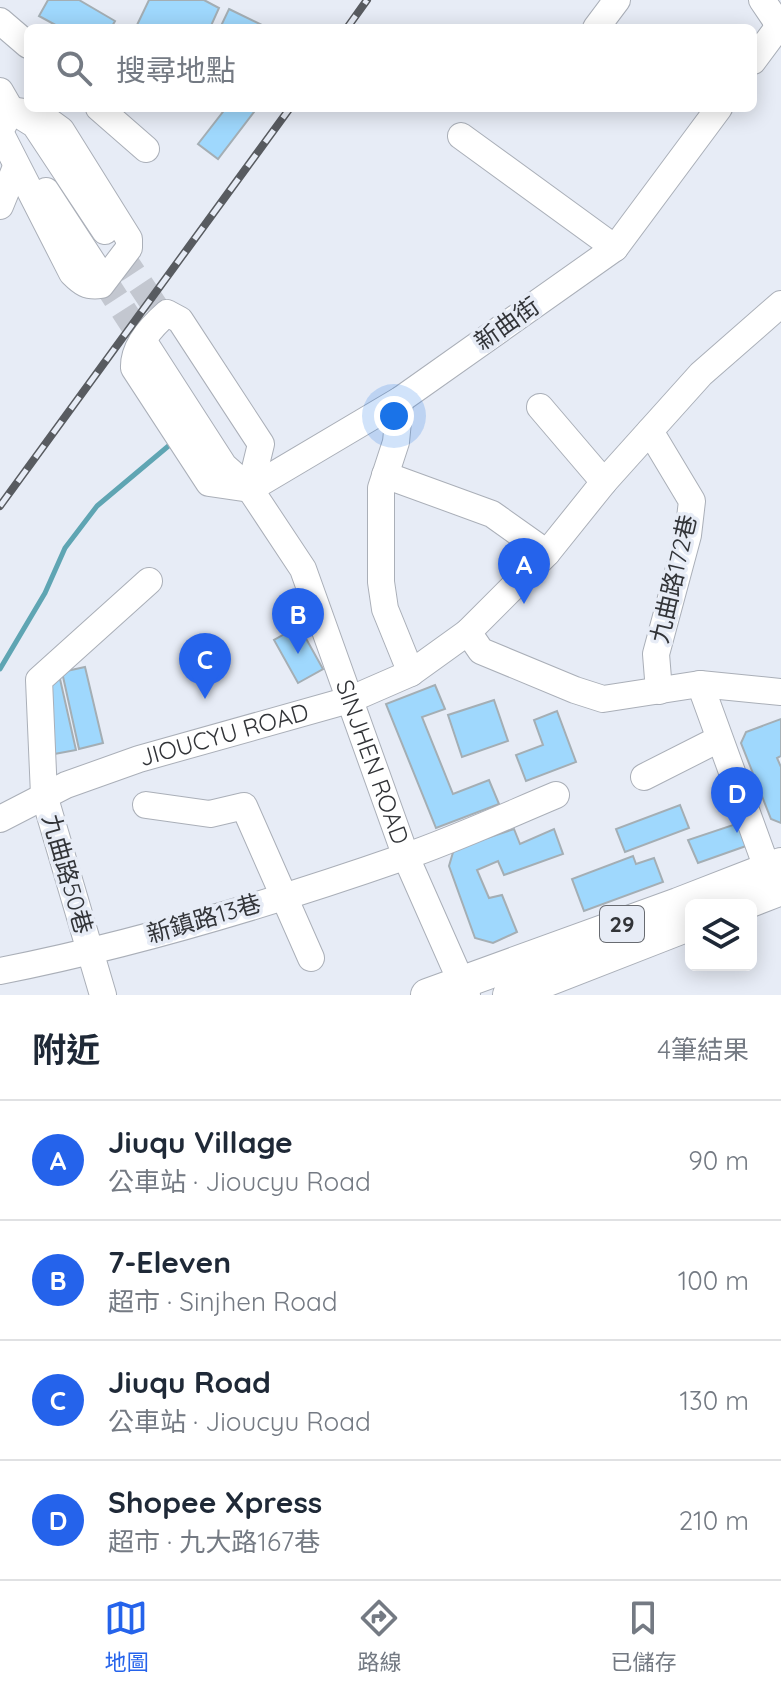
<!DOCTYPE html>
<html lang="zh-TW">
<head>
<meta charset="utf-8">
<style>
	body { margin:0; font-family:Quicksand,"Noto Sans TC",sans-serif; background:#f2f2f3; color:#1f2937 }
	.controls { position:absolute; right:24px; bottom:24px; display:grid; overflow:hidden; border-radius:12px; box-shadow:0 4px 20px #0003 }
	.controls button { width:72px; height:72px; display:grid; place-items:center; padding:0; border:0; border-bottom:2px solid #e0e1e3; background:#fff; color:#1f2937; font:40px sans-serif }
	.you { position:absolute; left:394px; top:416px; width:28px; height:28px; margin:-20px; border:6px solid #fff; border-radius:50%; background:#1a73e8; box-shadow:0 0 0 12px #1a73e833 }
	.badge { display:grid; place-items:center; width:52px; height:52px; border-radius:50%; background:#2563eb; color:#fff; font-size:26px; font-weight:700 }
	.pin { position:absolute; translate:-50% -66px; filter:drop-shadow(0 2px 4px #0008) }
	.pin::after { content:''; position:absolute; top:42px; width:28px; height:24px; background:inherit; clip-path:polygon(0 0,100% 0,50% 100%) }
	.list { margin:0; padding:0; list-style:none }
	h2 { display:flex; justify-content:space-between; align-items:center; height:104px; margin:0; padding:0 32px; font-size:34px }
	h2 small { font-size:26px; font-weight:400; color:#747a83 }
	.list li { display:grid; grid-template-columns:52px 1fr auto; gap:24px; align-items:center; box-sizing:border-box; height:120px; padding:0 32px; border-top:2px solid #e0e1e3 }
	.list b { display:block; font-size:30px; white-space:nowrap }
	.list p { margin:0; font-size:26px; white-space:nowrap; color:#747a83 }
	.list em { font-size:26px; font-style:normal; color:#747a83 }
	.icon { flex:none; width:44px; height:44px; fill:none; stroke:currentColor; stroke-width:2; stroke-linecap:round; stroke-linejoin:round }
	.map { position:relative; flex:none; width:781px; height:995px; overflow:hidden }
	.search { position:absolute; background:#fff; box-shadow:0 4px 20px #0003; left:24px; right:24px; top:24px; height:88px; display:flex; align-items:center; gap:20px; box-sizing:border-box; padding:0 28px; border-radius:12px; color:#747a83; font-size:30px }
	.sheet { height:584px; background:#fff }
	nav { display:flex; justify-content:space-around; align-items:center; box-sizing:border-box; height:112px; border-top:2px solid #e0e1e3; background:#fff; font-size:22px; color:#747a83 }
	nav a { display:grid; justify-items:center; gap:4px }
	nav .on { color:#2563eb }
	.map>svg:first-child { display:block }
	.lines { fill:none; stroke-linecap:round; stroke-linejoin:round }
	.stream { stroke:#5fa5b3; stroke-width:5 }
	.building { fill:#9fd8fd; stroke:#a4aeb4; stroke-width:2 }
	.minor-tunnel { stroke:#c3c7d0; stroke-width:26; stroke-dasharray:26 13; stroke-linecap:butt }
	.minor-casing { stroke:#aaafb8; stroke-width:28 }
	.major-casing { stroke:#aaafb8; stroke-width:34 }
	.minor { stroke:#fff; stroke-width:26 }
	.major { stroke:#fff; stroke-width:32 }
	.rail-casing { stroke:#585b60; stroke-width:8 }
	.rail { stroke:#e7ecf6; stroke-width:5; stroke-dasharray:15; stroke-linecap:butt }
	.labels { text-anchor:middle; stroke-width:7; stroke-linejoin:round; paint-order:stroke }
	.shield { fill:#e7ecf6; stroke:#686b71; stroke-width:2 }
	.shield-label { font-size:22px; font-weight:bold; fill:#323438 }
	.street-label { font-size:24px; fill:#323438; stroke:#e7ecf6 }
</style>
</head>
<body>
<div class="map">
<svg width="781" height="995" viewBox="0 0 781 995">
	<rect width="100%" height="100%" fill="#e7ecf6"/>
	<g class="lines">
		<polyline class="stream" points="0,669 45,593 65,548 97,506 172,443"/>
	</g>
	<g class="building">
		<polygon points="48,0 79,0 115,21 111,28 61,28 39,16"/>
		<polygon points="149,0 204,0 219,8 210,28 144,28 137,25"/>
		<polygon points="229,9 268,28 220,28"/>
		<polygon points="226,108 257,108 218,159 198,144"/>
		<polygon points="299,626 323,669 298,683 274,640"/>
		<polygon points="85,667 103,743 79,749 62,672"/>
		<polygon points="60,679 76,750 49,755 47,684"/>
		<polygon points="435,685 445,709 422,717 453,794 489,780 499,804 436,828 386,704"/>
		<polygon points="494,700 508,741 462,757 448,715"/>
		<polygon points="557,711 576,762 526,781 516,755 543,745 534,720"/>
		<polygon points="781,719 781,756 777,758 781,767 781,823 771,819 741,743 746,732"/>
		<polygon points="680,805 689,828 625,852 616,829"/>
		<polygon points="742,822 746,846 698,863 688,840"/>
		<polygon points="514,829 520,844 554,829 563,854 504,875 498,861 477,870 489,898 502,895 517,932 493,943 475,938 449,866 454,849"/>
		<polygon points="633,856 636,864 654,858 663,882 584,911 572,879"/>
	</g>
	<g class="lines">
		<g class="minor-tunnel">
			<polyline points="119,252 168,326"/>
			<polyline points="102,277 148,348"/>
		</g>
		<defs>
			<g id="minor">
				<polyline points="762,0 781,28"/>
				<polyline points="0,21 28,45"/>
				<polyline points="596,28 617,0"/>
				<polyline points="753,61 779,26"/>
				<polyline points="0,91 11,110 35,125 105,231"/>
				<polyline points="99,108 146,149"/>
				<path d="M11 110 39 114 61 130 129 239V248L101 285C87 287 82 283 72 273L0 132Z"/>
				<polyline points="461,136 615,248"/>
				<polyline points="46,191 102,277"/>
				<polyline points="0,206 16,167"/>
				<path d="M167 313 180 320 261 444 250 489 209 483 134 368C133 347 152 326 167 313Z"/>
				<path id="s1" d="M148 348 224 466 250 489 303 569 406 857 467 995"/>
				<polyline points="400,400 396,442 381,488 381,582 385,609 411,673"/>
				<polyline points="540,407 604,482"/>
				<polyline points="650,431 692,501 688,535 656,654 659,691"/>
				<polyline points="385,475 492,514 547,553"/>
				<polyline points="250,489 400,400 615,248 719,108"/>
				<polyline points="468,632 481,651 575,690 603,699 700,684 781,692"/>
				<polyline points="700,684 767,868"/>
				<polyline points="644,777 719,739"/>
				<polyline points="146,805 210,814 244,806 311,958"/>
				<path id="s2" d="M0 819 66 785 139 759 349 700 411 673 468 632 547 553 604 482 701 374 781 304"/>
				<path d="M0 971C137 944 272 903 404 857 456 839 506 816 556 795"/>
				<polyline points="103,995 44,795 39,680 149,581"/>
			</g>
			<g id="major">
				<polyline points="740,905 781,889"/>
				<polyline points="427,995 678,904 781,864"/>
				<polyline points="509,995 691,924"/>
			</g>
		</defs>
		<use href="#minor" class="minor-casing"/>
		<use href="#major" class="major-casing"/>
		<use href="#minor" class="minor"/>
		<use href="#major" class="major"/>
		<defs>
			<g id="rail">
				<polyline points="347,28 367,0"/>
				<polyline points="0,506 290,108"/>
			</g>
		</defs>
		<use href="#rail" class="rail-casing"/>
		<use href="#rail" class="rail"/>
	</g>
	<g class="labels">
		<rect class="shield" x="600" y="906" width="44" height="36" rx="6"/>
		<g class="shield-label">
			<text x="622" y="932">29</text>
		</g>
		<g class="street-label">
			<text transform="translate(507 324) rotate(-35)" y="8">新曲街</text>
			<text transform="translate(674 579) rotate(-77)" y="8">九曲路172巷</text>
			<text dy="8" stroke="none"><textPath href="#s2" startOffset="240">JIOUCYU ROAD</textPath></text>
			<text dy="8" stroke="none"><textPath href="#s1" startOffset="476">SINJHEN ROAD</textPath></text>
			<text transform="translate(67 874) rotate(74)" y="8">九曲路50巷</text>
			<text transform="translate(204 919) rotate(-16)" y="8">新鎮路13巷</text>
		</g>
	</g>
</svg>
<div class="controls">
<button><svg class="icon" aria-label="layers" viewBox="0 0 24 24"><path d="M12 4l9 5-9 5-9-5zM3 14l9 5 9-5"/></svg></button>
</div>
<div class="you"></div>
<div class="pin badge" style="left:524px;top:604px">A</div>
<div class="pin badge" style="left:298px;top:654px">B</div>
<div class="pin badge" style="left:205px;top:699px">C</div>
<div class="pin badge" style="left:737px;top:833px">D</div>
<div class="search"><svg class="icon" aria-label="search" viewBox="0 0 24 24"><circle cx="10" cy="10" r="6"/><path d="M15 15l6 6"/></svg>搜尋地點</div>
</div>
<section class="sheet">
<h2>附近<small>4筆結果</small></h2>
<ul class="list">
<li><span class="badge">A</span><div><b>Jiuqu Village</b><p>公車站 · Jioucyu Road</p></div><em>90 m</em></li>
<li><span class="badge">B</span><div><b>7-Eleven</b><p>超市 · Sinjhen Road</p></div><em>100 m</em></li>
<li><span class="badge">C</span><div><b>Jiuqu Road</b><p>公車站 · Jioucyu Road</p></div><em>130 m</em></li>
<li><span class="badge">D</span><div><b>Shopee Xpress</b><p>超市 · 九大路167巷</p></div><em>210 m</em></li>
</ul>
</section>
<nav>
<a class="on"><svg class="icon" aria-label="map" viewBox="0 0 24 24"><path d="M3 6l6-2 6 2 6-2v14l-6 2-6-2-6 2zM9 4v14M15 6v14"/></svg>地圖</a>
<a><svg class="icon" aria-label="directions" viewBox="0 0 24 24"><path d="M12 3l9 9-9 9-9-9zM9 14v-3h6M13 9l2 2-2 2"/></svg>路線</a>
<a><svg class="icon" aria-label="saved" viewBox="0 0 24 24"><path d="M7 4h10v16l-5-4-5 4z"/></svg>已儲存</a>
</nav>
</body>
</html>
